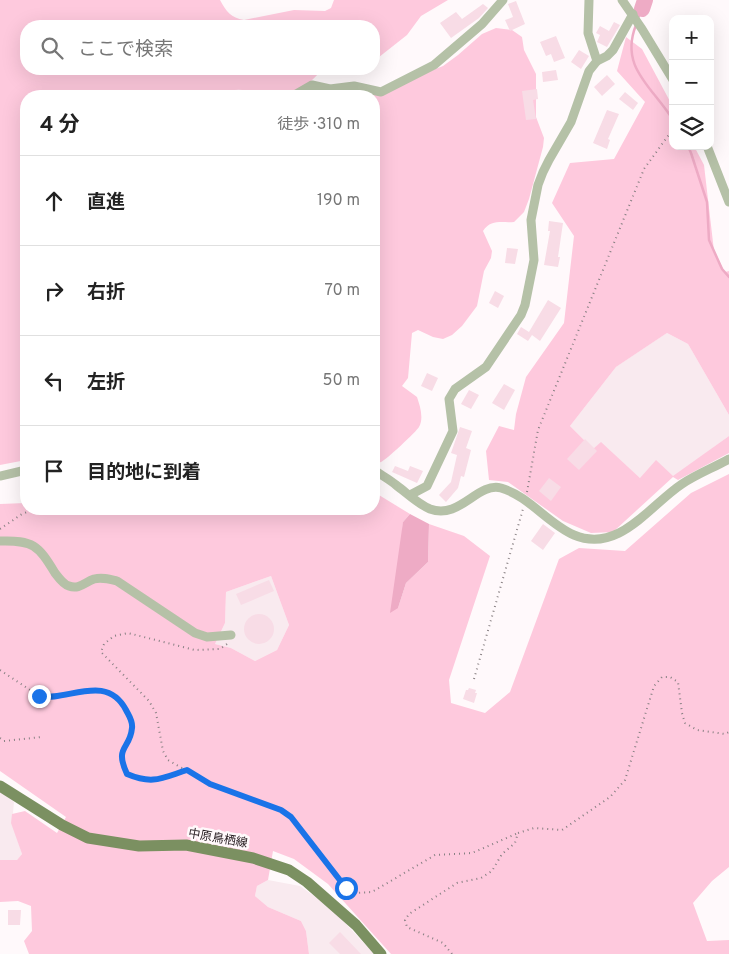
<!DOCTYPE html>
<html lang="ja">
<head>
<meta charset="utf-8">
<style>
	body { margin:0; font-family:Overpass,"Noto Sans JP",sans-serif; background:#f2f2f2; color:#222 }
	.controls { position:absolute; right:15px; top:15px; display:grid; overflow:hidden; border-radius:10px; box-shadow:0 5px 20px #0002 }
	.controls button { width:45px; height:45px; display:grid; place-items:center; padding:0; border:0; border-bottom:1px solid #e0e0e0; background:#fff; color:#222; font:25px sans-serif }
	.stop { position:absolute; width:15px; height:15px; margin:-11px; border:4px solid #1a73e8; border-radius:50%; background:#fff }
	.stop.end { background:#1a73e8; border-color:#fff; box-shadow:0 1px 5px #0008 }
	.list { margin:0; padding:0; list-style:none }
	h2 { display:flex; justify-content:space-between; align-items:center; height:65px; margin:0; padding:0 20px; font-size:21px }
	h2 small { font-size:16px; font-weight:400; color:#767676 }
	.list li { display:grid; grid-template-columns:32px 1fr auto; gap:15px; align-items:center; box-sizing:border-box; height:90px; padding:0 20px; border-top:1px solid #e0e0e0 }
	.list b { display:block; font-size:19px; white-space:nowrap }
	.list em { font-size:16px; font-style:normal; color:#767676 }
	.icon { flex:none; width:28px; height:28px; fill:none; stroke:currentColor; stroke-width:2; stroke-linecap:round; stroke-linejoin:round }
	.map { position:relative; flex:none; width:729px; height:954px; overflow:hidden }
	.search { position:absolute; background:#fff; box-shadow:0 5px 20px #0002; left:20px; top:20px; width:360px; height:55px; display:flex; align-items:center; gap:12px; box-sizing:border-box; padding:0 18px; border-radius:20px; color:#767676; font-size:19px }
	.panel { position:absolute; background:#fff; box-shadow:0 5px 20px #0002; left:20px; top:90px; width:360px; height:425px; border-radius:20px }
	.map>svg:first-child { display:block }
	.built { fill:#f9eaef }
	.green { fill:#fec9dd; fill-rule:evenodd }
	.water { fill:#eeabc5 }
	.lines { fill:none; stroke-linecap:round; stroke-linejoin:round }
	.stream { stroke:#eeabc5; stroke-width:2.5 }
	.river { stroke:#eeabc5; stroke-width:16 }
	.building { fill:#f8dce6 }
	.path { stroke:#888083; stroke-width:2; stroke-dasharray:1 4; stroke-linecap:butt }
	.minor { stroke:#b5c1a7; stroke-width:9 }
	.major { stroke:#7b9061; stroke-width:11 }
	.route { stroke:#1a73e8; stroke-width:6 }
	.labels { text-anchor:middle; stroke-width:5; stroke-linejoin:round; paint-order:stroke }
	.street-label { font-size:12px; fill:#251b1f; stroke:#fff9fb }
</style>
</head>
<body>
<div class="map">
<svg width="729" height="954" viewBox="0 0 729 954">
	<rect width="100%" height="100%" fill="#fff9fb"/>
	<g class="built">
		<polygon points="667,333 688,344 729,415 729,436 673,477 640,478 601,443 593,449 570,426 616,367"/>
		<polygon points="271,576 289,625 277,650 255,661 231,648 215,644 225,623 226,592"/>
		<polygon points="0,791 14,802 12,823 22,854 17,860 0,860"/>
		<polygon points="268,880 300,886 332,909 374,954 309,954 306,931 301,921 268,907 255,896 257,886"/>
	</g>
	<g class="green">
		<path d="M0 0H220C226 11 231 18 244 20L294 10 325 11 331 8 334 0H448L421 16 407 35 374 61V26H26V69H323C313 79 303 91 289 96 266 103 244 81 224 94L223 96H26V460L0 465Z"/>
		<path d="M496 28 512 30 522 37 524 50 536 74V117L544 138 543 147 529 199 524 212 514 222C501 223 491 219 483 231L492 251 491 258 484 271 477 306 462 326 452 335 443 339 433 337 418 330 412 333 408 378 402 386 417 397C420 406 424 418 419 427 417 431 385 461 381 462 379 463 376 463 374 462V96H361L390 87 443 66 458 55 482 34Z"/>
		<polygon points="626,37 642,49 673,107 673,146 694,146 704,165 714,251 725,272 729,271 729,415 688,344 667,333 616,367 570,426 593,449 601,442 640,478 656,460 673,476 729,436 729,453 678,480 673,477 613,532 591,533 563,521 508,482 489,480 486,451 499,426 514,430 516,414 526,377 564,323 574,236 552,203 570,163 614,159 645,102 617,71"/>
		<path d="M729 474V867L712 881 693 903 707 941 729 940V954H391L328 884 294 859 273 851 268 880 257 886 255 896 268 907 301 921 306 931 309 954H29L24 941 32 931 31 906 18 901 0 902V860H17L22 854 11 823 12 814 25 811 57 833 66 817 0 771V504L26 503V509H374V492L410 514 403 522 398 608 406 583 428 562 429 524 464 536 490 556 449 680 451 703 485 713 510 692 559 559 579 548 625 551 691 493ZM271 576 289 625 277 650 255 661 231 648 215 644 225 623 226 592Z"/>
	</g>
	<polygon class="water" points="410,514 429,524 428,562 406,583 398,608 390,613 403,522"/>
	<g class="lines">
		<g class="stream">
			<polyline points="638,18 642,9"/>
			<path d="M636 25C619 68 653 87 673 120"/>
			<polyline points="688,146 691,153 707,202 709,240 722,269 729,277"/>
		</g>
		<polyline class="river" points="642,9 645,0"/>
	</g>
	<g class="building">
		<polygon points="516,1 525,24 510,31 505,20 513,17 508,4"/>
		<polygon points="483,4 488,8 479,18 451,38 440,23 456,12 462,19"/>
		<polygon points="614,22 620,25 607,47 597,42 600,35 596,33 600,26 609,31"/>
		<polygon points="556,36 565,58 554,62 551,54 546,56 540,42"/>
		<polygon points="579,50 589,56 581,69 571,62"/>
		<polygon points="556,70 558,80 543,82 542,72"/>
		<polygon points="607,75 615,84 602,96 594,87"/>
		<polygon points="537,89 538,99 533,100 536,119 526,120 522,91"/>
		<polygon points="625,92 638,103 633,110 619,99"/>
		<polygon points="607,110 619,114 608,139 610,140 607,149 593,143"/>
		<polygon points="549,221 563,223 558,257 560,257 558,267 544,265 550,231 548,231"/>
		<polygon points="507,248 518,249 515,264 505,263"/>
		<polygon points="495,291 504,296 498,308 489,303"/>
		<polygon points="548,300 561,308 540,341 532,335 528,341 517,334 521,327 529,332"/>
		<polygon points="427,373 438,378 432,391 421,386"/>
		<polygon points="504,384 515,390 504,410 492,403"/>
		<polygon points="469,390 479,395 471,409 461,404"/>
		<polygon points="460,427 472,431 466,448 471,450 464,477 461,476 458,488 446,502 439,495 451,482 457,455 451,453"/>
		<polygon points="585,439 597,451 579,470 567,459"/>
		<polygon points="395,466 408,471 410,466 423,471 417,483 392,472"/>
		<polygon points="549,478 561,487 551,501 539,491"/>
		<polygon points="543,524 555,533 543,550 531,541"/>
		<polygon points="269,580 274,591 241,605 236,594"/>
		<circle cx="259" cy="629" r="15"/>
		<polygon points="469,688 476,690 475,693 477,693 474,703 463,699 466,690 468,690"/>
		<polygon points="8,910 21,910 20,925 8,925"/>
		<polygon points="340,932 361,954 340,954 329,943"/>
	</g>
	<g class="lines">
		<g class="path">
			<polyline points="527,492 538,430 644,169 673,129"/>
			<polyline points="0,529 22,514 35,509"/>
			<polyline points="227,644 220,649 195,650 128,633 114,636 104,644 101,652 149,701 156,713 163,751 168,760 210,784 281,810 291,817 346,887 355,893 372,892 435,855 472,853 518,833"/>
			<path d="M0 670 39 696 48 698 90 689 111 694 124 706 132 723V730L122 753 121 762 127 774C153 785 162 778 187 770"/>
			<polyline points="474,679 523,509"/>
			<polyline points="0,738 4,741 42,737"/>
			<polyline points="452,954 443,943 407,927 405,920 409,914 457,883 481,878 492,871 502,854 515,843 518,833 534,828 562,830 610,797 625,780 654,686 662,677 670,677 678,682 682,713 685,723 697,730 725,734 729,732"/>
		</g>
		<g class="minor">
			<polyline points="589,0 588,33 597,61"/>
			<polyline points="622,0 642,29 673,80"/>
			<polyline points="293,96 312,85 330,89 354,86 381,92 434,65 482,24 503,0"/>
			<polyline points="707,146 729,202"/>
			<path d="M374 470C381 475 389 479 396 485 407 493 418 504 430 509 460 520 477 482 501 488 529 496 548 524 574 535 619 554 650 505 682 484 697 474 713 468 729 459"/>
			<polyline points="0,476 26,470"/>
			<polyline points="410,495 427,486 453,431 449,399 455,389 486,367 521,315 525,305 534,260 531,220 538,185 543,172 549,160 571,122 589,71 597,61 607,56 613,50 633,14"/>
			<path d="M0 541C33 540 38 545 55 573 58 577 64 585 69 586 79 590 85 582 94 579 102 577 109 579 117 581L195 633 207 637 231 635"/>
		</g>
		<polyline class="major" points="0,786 62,825 88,838 139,846 186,845 253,858 289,870 307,882 356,925 381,954"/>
	</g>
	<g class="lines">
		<path class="route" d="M39 696C67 702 106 672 126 710 129 716 133 721 132 728 130 750 114 746 127 774 153 785 162 778 187 770L210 784 281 810 291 817 346 888"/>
	</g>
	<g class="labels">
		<g class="street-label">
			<text transform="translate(218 838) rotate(10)" y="4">中原鳥栖線</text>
		</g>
	</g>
</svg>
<div class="controls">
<button>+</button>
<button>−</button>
<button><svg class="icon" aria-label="layers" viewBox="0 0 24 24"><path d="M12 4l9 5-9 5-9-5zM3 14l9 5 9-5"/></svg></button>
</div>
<div class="stop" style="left:346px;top:888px"></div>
<div class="stop end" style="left:39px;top:696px"></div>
<div class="search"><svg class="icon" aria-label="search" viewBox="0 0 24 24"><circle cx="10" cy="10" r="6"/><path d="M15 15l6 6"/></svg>ここで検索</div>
<section class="panel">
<h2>4 分<small>徒歩 · 310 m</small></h2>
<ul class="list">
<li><svg class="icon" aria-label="ahead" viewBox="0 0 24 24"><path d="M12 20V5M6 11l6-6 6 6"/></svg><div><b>直進</b></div><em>190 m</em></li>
<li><svg class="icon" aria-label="right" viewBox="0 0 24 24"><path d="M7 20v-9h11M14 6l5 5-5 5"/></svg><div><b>右折</b></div><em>70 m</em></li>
<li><svg class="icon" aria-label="left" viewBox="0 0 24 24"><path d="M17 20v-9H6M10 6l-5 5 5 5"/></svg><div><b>左折</b></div><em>50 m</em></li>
<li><svg class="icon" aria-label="arrive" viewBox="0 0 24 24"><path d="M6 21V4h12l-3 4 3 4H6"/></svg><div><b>目的地に到着</b></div></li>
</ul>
</section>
</div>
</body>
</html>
